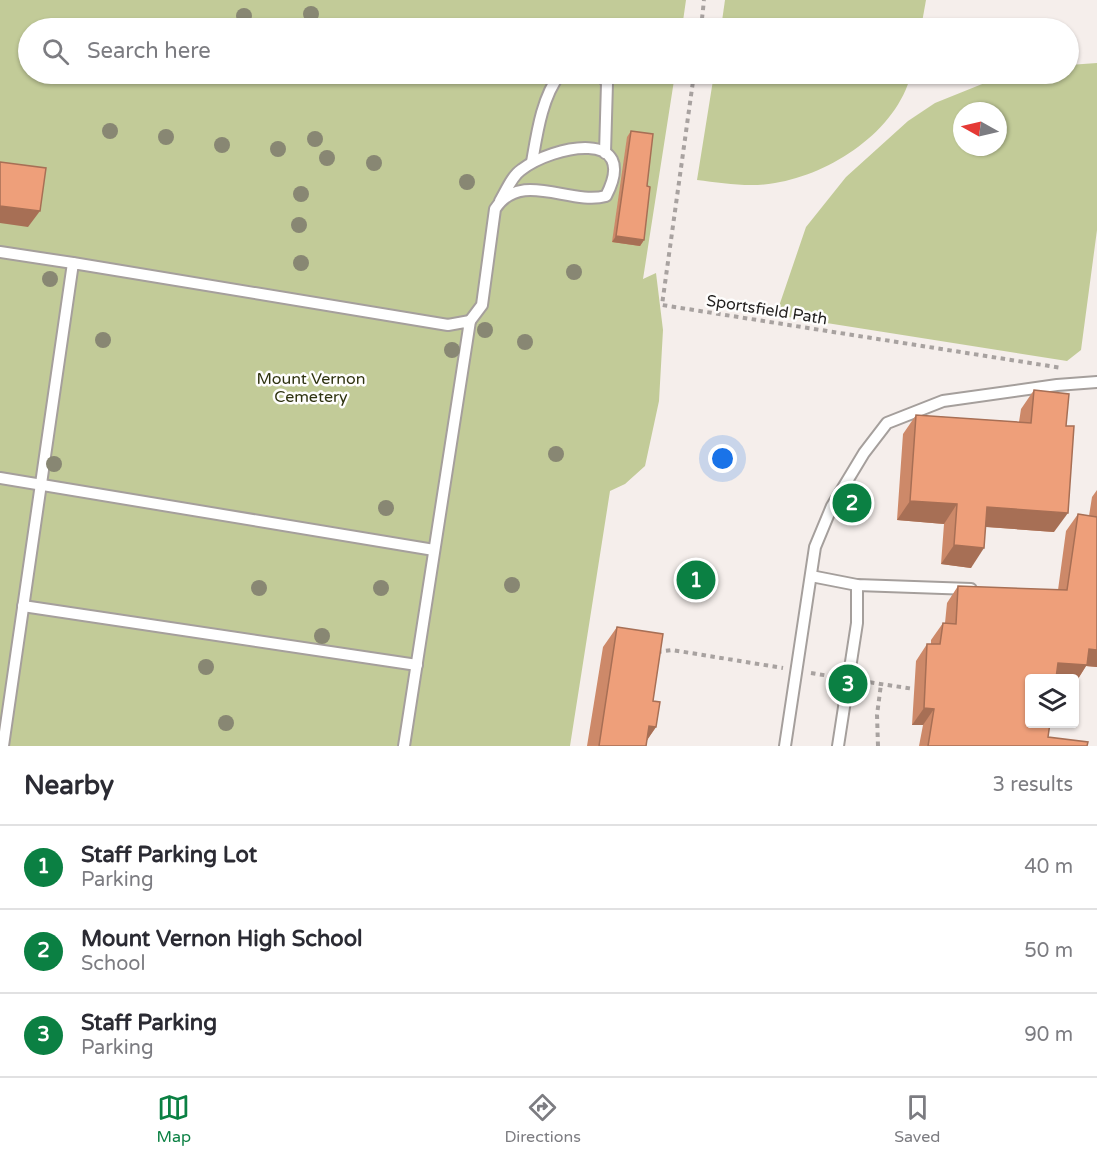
<!DOCTYPE html>
<html lang="en">
<head>
<meta charset="utf-8">
<style>
	body { margin:0; font-family:"Varela Round",sans-serif; background:#f7f7f7; color:#2b2b33 }
	.controls { position:absolute; right:18px; bottom:18px; display:grid; overflow:hidden; border-radius:6px; box-shadow:0 2px 4px #0004 }
	.controls button { width:54px; height:54px; display:grid; place-items:center; padding:0; border:0; border-bottom:2px solid #e1e1e2; background:#fff; color:#2b2b33; font:30px sans-serif }
	.compass { position:absolute; left:953px; top:102px; width:54px; height:54px; border-radius:50%; background:#fff; box-shadow:0 2px 4px #0004; rotate:278deg }
	.you { position:absolute; left:723px; top:459px; width:21px; height:21px; margin:-15px; border:4px solid #fff; border-radius:50%; background:#1a73e8; box-shadow:0 0 0 9px #1a73e833 }
	.badge { display:grid; place-items:center; width:39px; height:39px; border-radius:50%; background:#0b8043; color:#fff; font-size:20px; font-weight:700 }
	.pin { position:absolute; translate:-50% -50%; border:3px solid #fff; box-shadow:0 2px 6px #0006 }
	.list { margin:0; padding:0; list-style:none }
	h2 { display:flex; justify-content:space-between; align-items:center; height:78px; margin:0; padding:0 24px; font-size:26px }
	h2 small { font-size:20px; font-weight:400; color:#7c7c81 }
	.list li { display:grid; grid-template-columns:39px 1fr auto; gap:18px; align-items:center; box-sizing:border-box; height:84px; padding:0 24px; border-top:2px solid #e1e1e2 }
	.list b { display:block; font-size:22px; white-space:nowrap }
	.list p { margin:0; font-size:20px; white-space:nowrap; color:#7c7c81 }
	.list em { font-size:20px; font-style:normal; color:#7c7c81 }
	.icon { flex:none; width:33px; height:33px; fill:none; stroke:currentColor; stroke-width:2; stroke-linecap:round; stroke-linejoin:round }
	.map { position:relative; flex:none; width:1097px; height:746px; overflow:hidden }
	.search { position:absolute; background:#fff; box-shadow:0 2px 4px #0004; left:18px; right:18px; top:18px; height:66px; display:flex; align-items:center; gap:15px; box-sizing:border-box; padding:0 21px; border-radius:33px; color:#7c7c81; font-size:22px }
	.sheet { height:330px; background:#fff }
	nav { display:flex; justify-content:space-around; align-items:center; box-sizing:border-box; height:84px; border-top:2px solid #e1e1e2; background:#fff; font-size:16px; color:#7c7c81 }
	nav a { display:grid; justify-items:center; gap:3px }
	nav .on { color:#0b8043 }
	.map>svg:first-child { display:block }
	.green { fill:#c2cb98; fill-rule:evenodd }
	.lines { fill:none; stroke-linecap:round; stroke-linejoin:round }
	.lane-casing { stroke:#a59f9c; stroke-width:14 }
	.path { stroke:#a8a2a0; stroke-width:4; stroke-dasharray:4.5 4.5; stroke-linecap:butt }
	.lane { stroke:#fff; stroke-width:10 }
	.tree { fill:#888773 }
	.wall { fill:#cd8969 }
	.shaded-wall { fill:#a76f55 }
	.building { fill:#ee9f7a; stroke:#a76f55; stroke-width:1.5 }
	.labels { text-anchor:middle; stroke-width:5; stroke-linejoin:round; paint-order:stroke }
	.street-label { font-size:16px; fill:#201e1d; stroke:#fefdfc }
	.park-label { font-size:16px; fill:#2f3310; stroke:#fefdfc }
</style>
</head>
<body>
<div class="map">
<svg width="1097" height="746" viewBox="0 0 1097 746">
	<rect width="100%" height="100%" fill="#f5eeeb"/>
	<g class="green">
		<polygon points="0,0 686,0 682,28 28,28 28,74 675,74 643,279 656,273 663,330 659,401 645,466 625,484 610,491 570,746 0,746"/>
		<polygon points="725,0 926,0 921,28 721,28"/>
		<path d="M1097 63V230L1081 350 1067 361 776 315 806 227 846 177 908 121 935 103 1007 74H1068L1069 65ZM962 111H998V147H962Z"/>
		<path d="M714 74H911C897 131 831 174 775 183 750 188 722 183 697 180Z"/>
	</g>
	<g class="lines">
		<defs>
			<g id="lane">
				<polyline points="600,74 607,83 605,153"/>
				<path d="M532 162C537 133 542 97 560 74"/>
				<polyline points="0,252 73,263"/>
				<path d="M470 321 482 305 495 209C521 169 570 206 606 196 641 128 553 145 521 170 512 176 506 191 500 201"/>
				<polyline points="0,478 434,550"/>
				<polyline points="811,576 857,585 971,589"/>
				<polyline points="23,606 417,665"/>
				<polyline points="3,746 73,263 448,325 470,321 404,746"/>
				<polyline points="785,746 815,547 832,506 864,453 887,423 943,401 1057,385 1097,382"/>
				<polyline points="838,746 857,623 857,585"/>
			</g>
		</defs>
		<use href="#lane" class="lane-casing"/>
		<g class="path">
			<polyline points="701,28 704,0"/>
			<polyline points="694,74 662,305 1062,368"/>
			<polyline points="657,652 672,650 783,668"/>
			<polyline points="811,673 836,677"/>
			<polyline points="861,681 914,689"/>
			<polyline points="878,746 877,715 881,684"/>
		</g>
		<use href="#lane" class="lane"/>
	</g>
	<g class="tree">
		<circle cx="311" cy="14" r="8"/>
		<circle cx="244" cy="16" r="8"/>
		<circle cx="110" cy="131" r="8"/>
		<circle cx="166" cy="137" r="8"/>
		<circle cx="315" cy="139" r="8"/>
		<circle cx="222" cy="145" r="8"/>
		<circle cx="278" cy="149" r="8"/>
		<circle cx="327" cy="158" r="8"/>
		<circle cx="374" cy="163" r="8"/>
		<circle cx="467" cy="182" r="8"/>
		<circle cx="301" cy="194" r="8"/>
		<circle cx="299" cy="225" r="8"/>
		<circle cx="301" cy="263" r="8"/>
		<circle cx="574" cy="272" r="8"/>
		<circle cx="50" cy="279" r="8"/>
		<circle cx="485" cy="330" r="8"/>
		<circle cx="103" cy="340" r="8"/>
		<circle cx="525" cy="342" r="8"/>
		<circle cx="452" cy="350" r="8"/>
		<circle cx="556" cy="454" r="8"/>
		<circle cx="54" cy="464" r="8"/>
		<circle cx="386" cy="508" r="8"/>
		<circle cx="512" cy="585" r="8"/>
		<circle cx="259" cy="588" r="8"/>
		<circle cx="381" cy="588" r="8"/>
		<circle cx="322" cy="636" r="8"/>
		<circle cx="206" cy="667" r="8"/>
		<circle cx="226" cy="723" r="8"/>
	</g>
	<g class="wall">
		<polygon points="631,131 647,186 644,240 640,246 612,242 627,137"/>
		<polygon points="1034,390 1054,532 986,527 971,568 941,564 944,524 897,520 903,434 916,415 1019,422 1021,409"/>
		<polygon points="1097,490 1097,667 1086,666 1076,682 1074,678 1029,678 1048,737 1087,746 919,746 923,725 912,725 916,661 927,644 931,644 931,640 943,623 945,623 947,603 958,586 1058,590 1066,531 1078,514 1089,516 1092,497"/>
		<polygon points="617,627 653,701 656,727 647,740 646,746 587,746 603,647"/>
	</g>
	<g class="shaded-wall">
		<polygon points="630,74 636,74 661,78 657,83 627,78"/>
		<polygon points="0,206 40,211 28,227 0,223"/>
		<polygon points="616,236 644,240 640,246 612,242"/>
		<polygon points="910,501 957,504 944,524 897,520"/>
		<polygon points="987,507 1068,513 1054,532 974,526"/>
		<polygon points="954,545 984,548 971,568 941,564"/>
		<polygon points="1089,649 1097,650 1097,667 1086,666 1076,682 1074,682 1074,678 1047,678 1058,663"/>
		<polygon points="924,708 934,709 923,725 912,725"/>
		<polygon points="649,726 656,727 643,746"/>
	</g>
	<g class="building">
		<polygon points="636,74 662,74 661,78"/>
		<polygon points="631,131 653,134 647,186 650,187 644,240 616,236"/>
		<polygon points="0,162 46,168 40,211 0,206"/>
		<polygon points="1034,390 1069,394 1066,426 1074,426 1068,513 987,507 984,548 954,545 957,504 910,501 916,415 1031,423"/>
		<polygon points="1078,514 1097,517 1097,650 1089,649 1087,665 1058,663 1056,678 1029,678 1029,723 1050,723 1048,737 1088,742 1087,746 928,746 934,709 924,708 927,644 940,644 943,623 956,624 958,586 1067,590"/>
		<polygon points="617,627 663,634 653,701 660,702 656,727 649,726 646,746 599,746"/>
	</g>
	<g class="labels">
		<g class="street-label">
			<text transform="translate(767 309) rotate(9)" y="6">Sportsfield Path</text>
		</g>
		<g class="park-label">
			<text x="311" y="384">Mount Vernon<tspan x="311" dy="18">Cemetery</tspan></text>
		</g>
	</g>
</svg>
<div class="controls">
<button><svg class="icon" aria-label="layers" viewBox="0 0 24 24"><path d="M12 4l9 5-9 5-9-5zM3 14l9 5 9-5"/></svg></button>
</div>
<svg class="compass" viewBox="-18 -18 36 36"><path d="M0-13l5 13h-10z" fill="#e53935"/><path d="M0 13l5-13h-10z" fill="#7c7c81"/></svg>
<div class="you"></div>
<div class="pin badge" style="left:696px;top:580px">1</div>
<div class="pin badge" style="left:852px;top:503px">2</div>
<div class="pin badge" style="left:848px;top:684px">3</div>
<div class="search"><svg class="icon" aria-label="search" viewBox="0 0 24 24"><circle cx="10" cy="10" r="6"/><path d="M15 15l6 6"/></svg>Search here</div>
</div>
<section class="sheet">
<h2>Nearby<small>3 results</small></h2>
<ul class="list">
<li><span class="badge">1</span><div><b>Staff Parking Lot</b><p>Parking</p></div><em>40 m</em></li>
<li><span class="badge">2</span><div><b>Mount Vernon High School</b><p>School</p></div><em>50 m</em></li>
<li><span class="badge">3</span><div><b>Staff Parking</b><p>Parking</p></div><em>90 m</em></li>
</ul>
</section>
<nav>
<a class="on"><svg class="icon" aria-label="map" viewBox="0 0 24 24"><path d="M3 6l6-2 6 2 6-2v14l-6 2-6-2-6 2zM9 4v14M15 6v14"/></svg>Map</a>
<a><svg class="icon" aria-label="directions" viewBox="0 0 24 24"><path d="M12 3l9 9-9 9-9-9zM9 14v-3h6M13 9l2 2-2 2"/></svg>Directions</a>
<a><svg class="icon" aria-label="saved" viewBox="0 0 24 24"><path d="M7 4h10v16l-5-4-5 4z"/></svg>Saved</a>
</nav>
</body>
</html>
